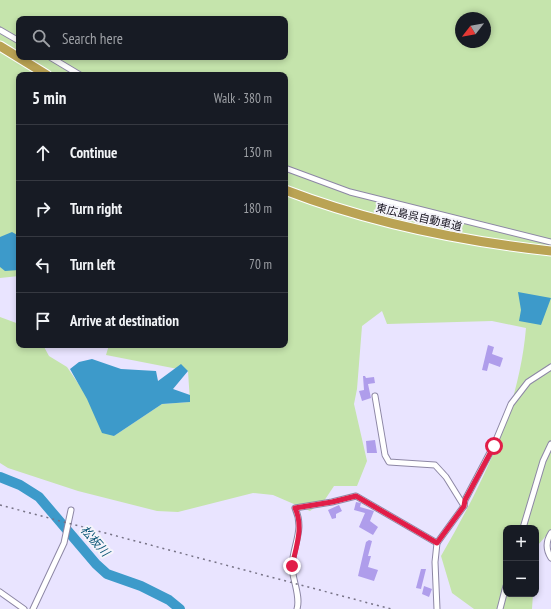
<!DOCTYPE html>
<html lang="en">
<head>
<meta charset="utf-8">
<style>
	body { margin:0; font-family:"PT Sans Narrow","Noto Sans JP",sans-serif; background:#20242c; color:#f1f3f6 }
	.controls { position:absolute; right:12px; bottom:12px; display:grid; overflow:hidden; border-radius:8px; box-shadow:0 2px 6px #0003 }
	.controls button { width:36px; height:36px; display:grid; place-items:center; padding:0; border:0; border-bottom:1px solid #363941; background:#171b24; color:#f1f3f6; font:20px sans-serif }
	.compass { position:absolute; left:455px; top:12px; width:36px; height:36px; border-radius:50%; background:#171b24; box-shadow:0 2px 6px #0003; rotate:239deg }
	.stop { position:absolute; width:12px; height:12px; margin:-9px; border:3px solid #e11d48; border-radius:50%; background:#fff }
	.stop.end { background:#e11d48; border-color:#fff; box-shadow:0 1px 4px #0008 }
	.list { margin:0; padding:0; list-style:none }
	h2 { display:flex; justify-content:space-between; align-items:center; height:52px; margin:0; padding:0 16px; font-size:17px }
	h2 small { font-size:13px; font-weight:400; color:#9ea1a6 }
	.list li { display:grid; grid-template-columns:26px 1fr auto; gap:12px; align-items:center; box-sizing:border-box; height:56px; padding:0 16px; border-top:1px solid #363941 }
	.list b { display:block; font-size:15px; white-space:nowrap }
	.list em { font-size:13px; font-style:normal; color:#9ea1a6 }
	.icon { flex:none; width:22px; height:22px; fill:none; stroke:currentColor; stroke-width:2; stroke-linecap:round; stroke-linejoin:round }
	.map { position:relative; flex:none; width:551px; height:609px; overflow:hidden }
	.search { position:absolute; background:#171b24; box-shadow:0 2px 6px #0003; left:16px; top:16px; width:272px; height:44px; display:flex; align-items:center; gap:10px; box-sizing:border-box; padding:0 14px; border-radius:8px; color:#9ea1a6; font-size:15px }
	.panel { position:absolute; background:#171b24; box-shadow:0 2px 6px #0003; left:16px; top:72px; width:272px; height:276px; border-radius:8px }
	.map>svg:first-child { display:block }
	.green { fill:#c5e4ac; fill-rule:evenodd }
	.water { fill:#3d9aca }
	.lines { fill:none; stroke-linecap:round; stroke-linejoin:round }
	.river { stroke:#3d9aca; stroke-width:10 }
	.building { fill:#af9deb }
	.minor-casing { stroke:#8d87a5; stroke-width:7 }
	.motorway-casing { stroke:#fff; stroke-width:11 }
	.minor { stroke:#fff; stroke-width:5 }
	.motorway { stroke:#baa354; stroke-width:9 }
	.rail { stroke:#777386; stroke-width:1.5; stroke-dasharray:2 4; stroke-linecap:butt }
	.route { stroke:#e11d48; stroke-width:5 }
	.labels { text-anchor:middle; stroke-width:4; stroke-linejoin:round; paint-order:stroke }
	.street-label { font-size:11px; fill:#16131e; stroke:#f5f4fb }
	.water-label { font-size:12px; font-style:italic; fill:#0a5576; stroke:#f5f4fb }
</style>
</head>
<body>
<div class="map">
<svg width="551" height="609" viewBox="0 0 551 609">
	<rect width="100%" height="100%" fill="#e9e4ff"/>
	<path class="green" d="M0 0H551V530L538 545 536 568V528H506V594H533L532 609H474L452 593 441 556C482 485 519 410 526 328L492 321 387 324 382 311 362 326 357 389 354 404 367 461 357 486H334L324 501 310 511 273 495 253 493 178 512 157 511 78 491 8 468 0 463V317L19 324V345H43L49 356 67 367 114 436 162 404 190 402 188 371 106 355 109 345H285V75H19V276L0 278ZM461 18H485V42H461ZM19 19H285V57H19Z"/>
	<g class="water">
		<polygon points="12,232 19,236 19,270 5,271 0,267 0,237"/>
		<polygon points="518,292 551,298 541,325 519,321 521,310"/>
		<polygon points="92,359 121,369 156,371 158,381 181,364 188,371 173,389 190,395 190,402 162,404 114,436 102,433 87,399 70,369 79,362"/>
	</g>
	<g class="lines">
		<polyline class="river" points="0,477 20,485 39,497 96,564 107,574 141,586 169,600 180,609"/>
	</g>
	<g class="building">
		<polygon points="488,345 494,347 492,354 503,358 500,367 489,363 487,371 482,370"/>
		<polygon points="363,376 365,376 366,378 374,377 375,383 368,384 371,398 362,401 359,391 364,390"/>
		<polygon points="375,440 377,453 367,453 366,441"/>
		<polygon points="356,502 361,503 360,507 374,511 370,521 378,527 373,535 359,527 365,513 354,510"/>
		<polygon points="339,505 342,511 336,514 336,518 332,519 328,510"/>
		<polygon points="369,540 372,541 368,556 371,556 368,567 378,570 374,581 358,576 366,542"/>
		<polygon points="421,569 426,569 421,589 416,588"/>
		<polygon points="424,586 432,589 429,597 422,594"/>
	</g>
	<g class="lines">
		<defs>
			<g id="minor">
				<polyline points="0,30 19,41"/>
				<polyline points="50,57 80,75"/>
				<polyline points="285,168 350,192 551,242"/>
				<polyline points="375,396 385,455 389,462 435,465 446,477 464,506"/>
				<polyline points="523,528 543,461 551,444"/>
				<path d="M551 533C546 541 546 550 551 558"/>
				<polyline points="0,592 24,609"/>
				<polyline points="33,609 64,543 71,510"/>
				<path d="M297 609C301 596 292 579 292 566 293 544 305 530 295 508L332 502 356 496 437 543"/>
				<polyline points="437,609 435,562 437,543 464,506 465,500 494,445 511,404 528,382 551,367"/>
				<polyline points="500,609 506,586"/>
			</g>
			<g id="motorway">
				<polyline points="0,46 47,75"/>
				<path d="M285 190C371 223 460 241 551 251"/>
			</g>
		</defs>
		<use href="#minor" class="minor-casing"/>
		<use href="#motorway" class="motorway-casing"/>
		<use href="#minor" class="minor"/>
		<use href="#motorway" class="motorway"/>
		<polyline class="rail" points="0,505 391,609"/>
	</g>
	<g class="lines">
		<path class="route" d="M292 566C296 547 304 527 295 508L332 502 356 496 437 543 464 506 465 500 494 446"/>
	</g>
	<g class="labels">
		<g class="street-label">
			<text transform="translate(419 217) rotate(13)" y="4">東広島呉自動車道</text>
		</g>
		<g class="water-label">
			<text transform="translate(95 541) rotate(48)" y="4">松板川</text>
		</g>
	</g>
</svg>
<div class="controls">
<button>+</button>
<button>−</button>
</div>
<svg class="compass" viewBox="-18 -18 36 36"><path d="M0-13l5 13h-10z" fill="#e53935"/><path d="M0 13l5-13h-10z" fill="#9ea1a6"/></svg>
<div class="stop" style="left:494px;top:446px"></div>
<div class="stop end" style="left:292px;top:566px"></div>
<div class="search"><svg class="icon" aria-label="search" viewBox="0 0 24 24"><circle cx="10" cy="10" r="6"/><path d="M15 15l6 6"/></svg>Search here</div>
<section class="panel">
<h2>5 min<small>Walk · 380 m</small></h2>
<ul class="list">
<li><svg class="icon" aria-label="ahead" viewBox="0 0 24 24"><path d="M12 20V5M6 11l6-6 6 6"/></svg><div><b>Continue</b></div><em>130 m</em></li>
<li><svg class="icon" aria-label="right" viewBox="0 0 24 24"><path d="M7 20v-9h11M14 6l5 5-5 5"/></svg><div><b>Turn right</b></div><em>180 m</em></li>
<li><svg class="icon" aria-label="left" viewBox="0 0 24 24"><path d="M17 20v-9H6M10 6l-5 5 5 5"/></svg><div><b>Turn left</b></div><em>70 m</em></li>
<li><svg class="icon" aria-label="arrive" viewBox="0 0 24 24"><path d="M6 21V4h12l-3 4 3 4H6"/></svg><div><b>Arrive at destination</b></div></li>
</ul>
</section>
</div>
</body>
</html>
